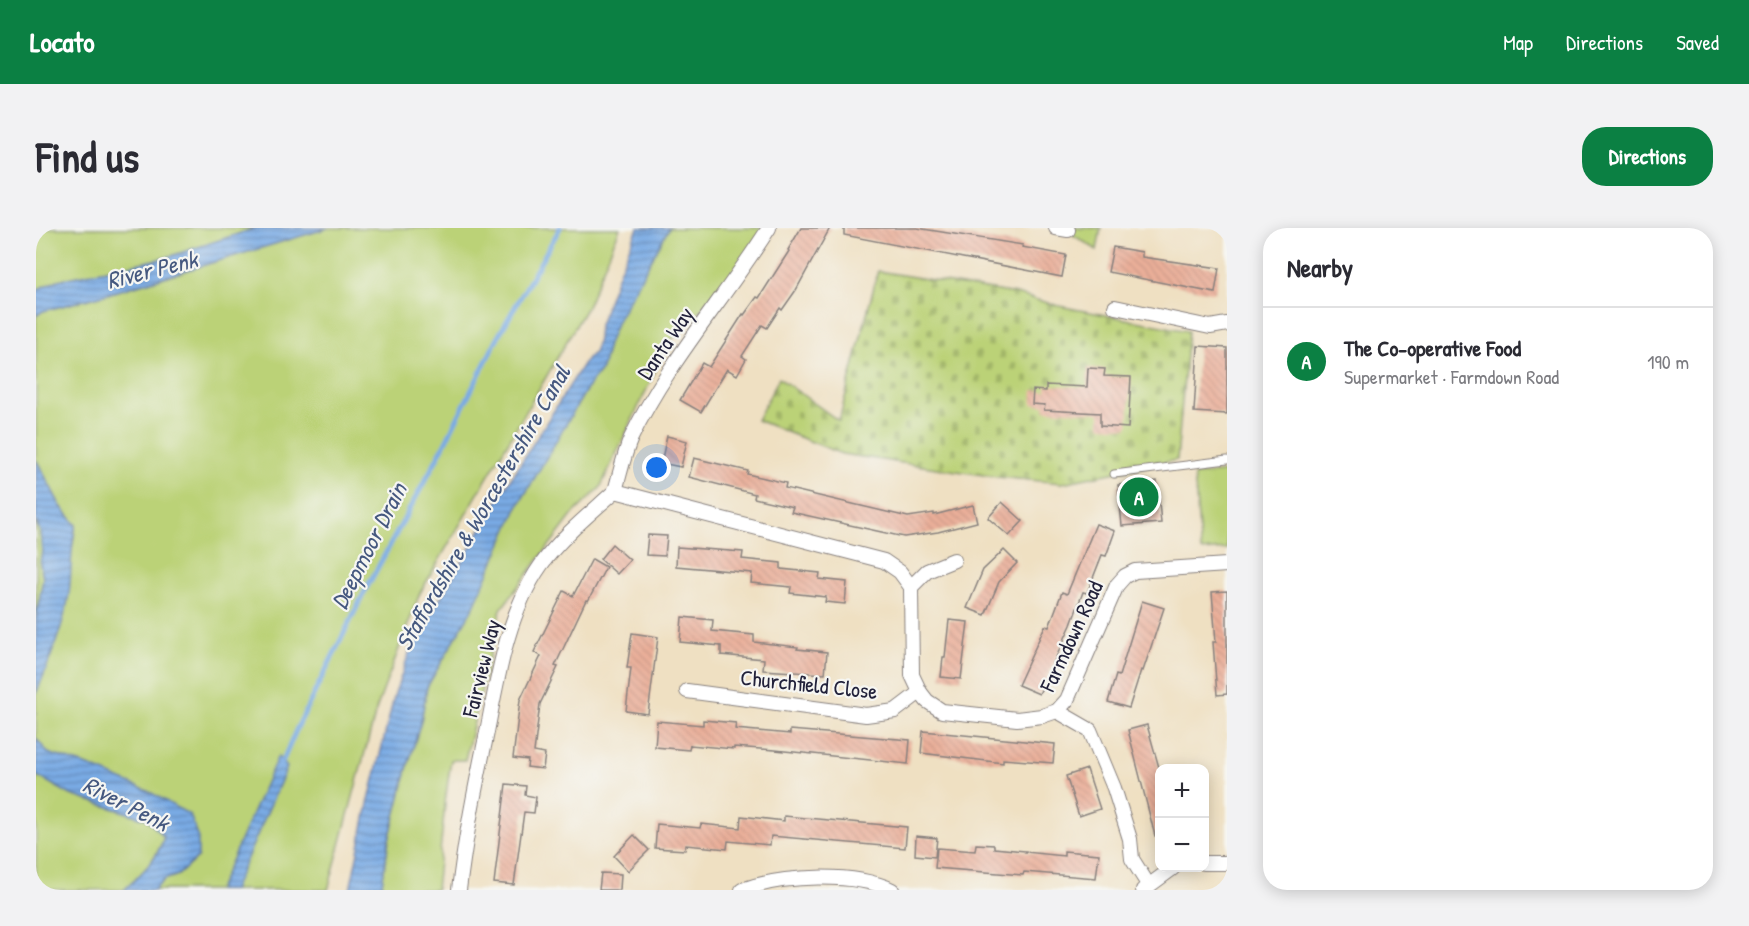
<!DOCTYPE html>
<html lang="en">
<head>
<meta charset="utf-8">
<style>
	body { margin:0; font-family:"Patrick Hand",sans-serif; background:#f2f2f3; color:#2b2b33 }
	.controls { position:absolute; right:18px; bottom:18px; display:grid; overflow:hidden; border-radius:12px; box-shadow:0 3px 15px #0003 }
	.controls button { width:54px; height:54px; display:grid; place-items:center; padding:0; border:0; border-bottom:2px solid #e1e1e2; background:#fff; color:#2b2b33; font:30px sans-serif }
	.you { position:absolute; left:621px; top:240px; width:21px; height:21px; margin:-15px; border:4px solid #fff; border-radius:50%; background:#1a73e8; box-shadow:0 0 0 9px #1a73e833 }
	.badge { display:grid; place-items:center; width:39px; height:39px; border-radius:50%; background:#0b8043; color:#fff; font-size:20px; font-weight:700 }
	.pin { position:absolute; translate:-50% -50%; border:3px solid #fff; box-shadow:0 2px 6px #0006 }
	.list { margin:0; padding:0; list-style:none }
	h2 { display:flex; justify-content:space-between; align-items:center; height:78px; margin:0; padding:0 24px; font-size:26px }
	h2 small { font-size:20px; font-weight:400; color:#7c7c81 }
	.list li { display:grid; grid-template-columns:39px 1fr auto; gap:18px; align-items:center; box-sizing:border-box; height:108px; padding:0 24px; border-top:2px solid #e1e1e2 }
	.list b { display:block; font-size:22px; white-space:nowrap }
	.list p { margin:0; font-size:20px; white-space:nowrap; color:#7c7c81 }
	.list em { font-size:20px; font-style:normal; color:#7c7c81 }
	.map { position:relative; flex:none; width:1191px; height:662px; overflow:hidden; border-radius:24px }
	header { display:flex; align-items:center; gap:36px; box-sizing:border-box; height:84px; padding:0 30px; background:#0b8043; color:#fff }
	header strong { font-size:28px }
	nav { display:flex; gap:33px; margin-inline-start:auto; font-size:21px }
	.intro { display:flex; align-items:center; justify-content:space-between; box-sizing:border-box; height:144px; padding:0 36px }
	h1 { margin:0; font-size:42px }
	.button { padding:15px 27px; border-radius:24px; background:#0b8043; color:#fff; font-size:21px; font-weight:700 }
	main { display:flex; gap:36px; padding:0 36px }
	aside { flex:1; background:#fff; border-radius:24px; box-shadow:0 3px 15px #0003 }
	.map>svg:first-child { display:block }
	.grass { fill:#bbd277; stroke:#6e7a59; stroke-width:1.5 }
	.cemetery { fill:url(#cemetery-stones); stroke:#6e7a59; stroke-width:1.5 }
	.water { fill:url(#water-rules); stroke:#4e6690; stroke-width:1.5 }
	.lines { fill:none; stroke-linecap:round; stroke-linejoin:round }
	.stream { stroke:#79aae4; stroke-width:5 }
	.building { fill:url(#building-back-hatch) }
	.lane-casing { stroke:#88817e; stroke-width:9 }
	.street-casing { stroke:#88817e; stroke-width:16 }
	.lane { stroke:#fff; stroke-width:7 }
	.street { stroke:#fff; stroke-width:14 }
	.labels { text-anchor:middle; stroke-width:4.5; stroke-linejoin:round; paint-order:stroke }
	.street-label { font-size:22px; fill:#22223b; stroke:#f6f6f2 }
	.water-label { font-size:24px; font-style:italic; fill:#45587f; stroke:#f6f6f2 }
</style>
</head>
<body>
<header>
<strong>Locato</strong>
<nav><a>Map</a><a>Directions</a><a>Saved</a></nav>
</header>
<div class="intro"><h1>Find us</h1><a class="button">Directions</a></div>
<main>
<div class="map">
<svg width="1191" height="662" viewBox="0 0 1191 662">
	<defs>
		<pattern id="cemetery-stones" width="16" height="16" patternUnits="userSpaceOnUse" patternTransform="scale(1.5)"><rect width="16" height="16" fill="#bbd277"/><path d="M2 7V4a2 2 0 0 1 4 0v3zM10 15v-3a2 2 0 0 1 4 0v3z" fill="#a0b468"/></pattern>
		<pattern id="water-rules" width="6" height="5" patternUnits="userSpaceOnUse" patternTransform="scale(1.5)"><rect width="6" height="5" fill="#79aae4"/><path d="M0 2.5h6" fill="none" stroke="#638aba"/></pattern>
		<pattern id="building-back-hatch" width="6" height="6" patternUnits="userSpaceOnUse" patternTransform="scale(1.5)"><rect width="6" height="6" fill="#eaaf99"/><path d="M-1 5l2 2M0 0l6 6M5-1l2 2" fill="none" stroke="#c89685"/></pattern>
	</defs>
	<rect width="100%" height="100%" fill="#f6f6f2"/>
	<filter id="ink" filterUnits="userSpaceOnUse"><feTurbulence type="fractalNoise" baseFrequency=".0167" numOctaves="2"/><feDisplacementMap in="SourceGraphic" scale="12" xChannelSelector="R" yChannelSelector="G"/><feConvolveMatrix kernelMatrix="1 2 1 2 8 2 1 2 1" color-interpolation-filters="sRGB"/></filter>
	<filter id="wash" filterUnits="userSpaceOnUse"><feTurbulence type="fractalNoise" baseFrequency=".008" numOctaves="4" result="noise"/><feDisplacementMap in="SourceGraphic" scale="24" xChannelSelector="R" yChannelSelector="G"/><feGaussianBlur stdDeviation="1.35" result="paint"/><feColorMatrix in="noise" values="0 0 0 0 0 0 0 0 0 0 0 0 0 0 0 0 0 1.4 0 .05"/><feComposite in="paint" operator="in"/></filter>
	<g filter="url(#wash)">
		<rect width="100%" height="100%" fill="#efe0c2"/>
		<g class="grass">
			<polygon points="0,0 220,0 129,30 22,52 0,62"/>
			<polygon points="292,0 584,0 551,79 384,365 341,479 292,662 118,662 128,652 142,647 162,629 55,539 12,525 0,510 0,466 22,407 40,297 24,277 0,231 0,88 7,83 72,66"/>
			<polygon points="633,0 733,0 713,32 633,114 564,260 538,285 465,381 429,532 415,532 410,567 400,662 345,662 353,612 371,541 385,493 391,459 437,380 482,278 553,157 566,141 572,116 581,93"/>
			<polygon points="1036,0 1065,0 1061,22 1037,7"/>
			<polygon points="1191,244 1191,321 1165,323 1158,247"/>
			<polygon points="0,292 4,303 6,323 4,335 7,350 0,392"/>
			<path d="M0 547 35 567 111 591 128 609C121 631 104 647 88 662H0Z"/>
		</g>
		<polygon class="cemetery" points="842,43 980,66 1023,78 1152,103 1141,232 1026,255 961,249 806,226 721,192 743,150 803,193"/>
		<g class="water">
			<polygon points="220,0 292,0 71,66 7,83 0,88 0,62 22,52 129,30"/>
			<polygon points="602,0 633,0 581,93 572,116 566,141 553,157 482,278 437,380 391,459 385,493 371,541 353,612 345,662 314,662 332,576 359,465 375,420 471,257 551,130 558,125 562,111 563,97 584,41"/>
			<path d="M0 231 24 277 40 297C33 323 37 351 31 377 24 407 12 437 0 466V392L7 350 4 335 6 323 4 303 0 292Z"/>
			<path d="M0 510 12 525 55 539 114 564 154 587 162 608V629L142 647 128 652 118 662H88C104 647 122 631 128 609L111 591 35 567 0 547Z"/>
			<polygon points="242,528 251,539 197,662 182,662"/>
		</g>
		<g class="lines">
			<polyline class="stream" points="244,539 261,500 329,363 403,227 463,107 524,0"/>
		</g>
		<g id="blocks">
			<g class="building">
				<polygon points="765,0 794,0 760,62 746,82 744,80 731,100 726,97 706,128 710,131 701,147 691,141 665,184 644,172 666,135 673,139 707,86 708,87 721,69 723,70 753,23 752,22"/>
				<polygon points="808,0 881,0 987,17 986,19 1030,27 1026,49 808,7"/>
				<polygon points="1077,19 1106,24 1106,29 1183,40 1179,65 1072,44"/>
				<polygon points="1162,118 1191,120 1191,186 1158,184"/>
				<polygon points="1052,140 1069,141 1068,148 1095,149 1092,200 1064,198 1064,185 1008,182 1009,177 996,176 997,162 1010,163 1010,157 1051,159"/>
				<polygon points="631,208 651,213 645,239 625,235"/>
				<polygon points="658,230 712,243 711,246 750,255 749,260 872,289 898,285 898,287 937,277 941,294 902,304 868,309 755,284 757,279 718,270 719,266 653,249"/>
				<polygon points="1121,253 1125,295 1086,298 1082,257"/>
				<polygon points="966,274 987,293 973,308 952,290"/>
				<polygon points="1060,296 1079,303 1070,328 1066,327 1051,365 1047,364 1035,397 1003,466 982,457 1009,398 1013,399 1026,364 1031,366"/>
				<polygon points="612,307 631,308 629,328 610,327"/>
				<polygon points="576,316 594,332 581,346 564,331"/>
				<polygon points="641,319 707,324 706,331 745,335 745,341 784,345 783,351 811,354 809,376 789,374 790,369 754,365 755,359 715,355 716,345 640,338"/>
				<polygon points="968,322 981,335 963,354 949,387 931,380 947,342"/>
				<polygon points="556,331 570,339 552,373 550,372 519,438 522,439 504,476 498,524 509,526 507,541 491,539 492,532 477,530 484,472 505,428 498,424 528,363 537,368"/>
				<polygon points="1191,363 1191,466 1181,467 1177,414 1180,414 1176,364"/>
				<polygon points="1106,373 1128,380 1107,443 1105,442 1093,480 1072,474 1080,447 1083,448"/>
				<polygon points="646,389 677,392 676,403 718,407 718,414 762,419 761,421 791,424 789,446 727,442 728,431 685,427 685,418 644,414"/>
				<polygon points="913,392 932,394 925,451 905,449 907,429 909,429"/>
				<polygon points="596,405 622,409 612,486 590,483 595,440 591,440"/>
				<polygon points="667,492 700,495 699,501 754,506 754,502 874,512 872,536 739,522 698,519 698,521 654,517 653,522 619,519 621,493 667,497"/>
				<polygon points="1111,497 1124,543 1124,608 1119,608 1092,502"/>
				<polygon points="887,503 1019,516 1017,535 967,531 967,535 885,525"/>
				<polygon points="1051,541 1064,581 1043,588 1030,548"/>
				<polygon points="470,556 490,558 489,567 500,569 498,585 488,584 478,657 458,655"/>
				<polygon points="705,588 748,593 748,588 871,599 869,620 735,608 734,617 692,613 691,621 650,617 649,622 619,620 621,596 664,600 665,596 704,600"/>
				<polygon points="598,607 613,622 592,643 578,628"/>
				<polygon points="880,608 901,610 899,629 879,627"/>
				<polygon points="940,616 958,617 958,620 990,623 989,624 1028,628 1028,623 1063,626 1060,650 988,644 987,647 899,640 901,620 939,623"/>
				<polygon points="565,645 585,646 584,662 563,662"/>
			</g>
		</g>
	</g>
	<g filter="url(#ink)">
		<use href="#blocks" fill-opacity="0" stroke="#88817e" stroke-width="1.5"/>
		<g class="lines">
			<defs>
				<polyline id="lane" points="1078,246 1191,232"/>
				<g id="street">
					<polyline points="1020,0 1032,2"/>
					<polyline points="1079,79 1174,99 1191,96"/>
					<polyline points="579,263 848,333 864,344 875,359 876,447 884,464 891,473 906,483 981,491 1006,488 1021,483 1031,472 1081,357 1089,348 1099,343 1191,337"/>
					<path d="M579 263C584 246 588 226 595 210 631 135 688 71 733 0"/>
					<polyline points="875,359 891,343 918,332"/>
					<polyline points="651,463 830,487 859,483 884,464"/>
					<polyline points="1021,483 1054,502 1078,560 1094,611 1096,631 1113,658"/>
					<polyline points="1168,635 1191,635"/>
					<path d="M423 662C429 610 439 560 450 509 461 453 471 385 505 337 525 309 554 286 579 263"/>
					<path d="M706 662C746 647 818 644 856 662"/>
					<polyline points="1107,662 1137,640"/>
				</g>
			</defs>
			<use href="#lane" class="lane-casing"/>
			<use href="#street" class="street-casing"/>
			<use href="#lane" class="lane"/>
			<use href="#street" class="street"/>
		</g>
	</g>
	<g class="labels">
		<g class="street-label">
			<text transform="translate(629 115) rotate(-56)" y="8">Danta Way</text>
			<text transform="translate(1035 408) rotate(-65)" y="8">Farmdown Road</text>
			<text transform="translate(445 440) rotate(-76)" y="8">Fairview Way</text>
			<text transform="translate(773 456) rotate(6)" y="8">Churchfield Close</text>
		</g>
		<g class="water-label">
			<text transform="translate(116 42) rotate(-14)" y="8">River Penk</text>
			<text transform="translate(447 280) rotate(-60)" y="8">Staffordshire &amp; Worcestershire Canal</text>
			<text transform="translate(333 318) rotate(-63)" y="8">Deepmoor Drain</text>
			<text transform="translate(90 576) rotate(27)" y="8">River Penk</text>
		</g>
	</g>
</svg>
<div class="controls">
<button>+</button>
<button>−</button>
</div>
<div class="you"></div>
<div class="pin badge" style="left:1103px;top:269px">A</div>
</div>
<aside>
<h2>Nearby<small></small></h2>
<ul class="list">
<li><span class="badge">A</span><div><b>The Co-operative Food</b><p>Supermarket · Farmdown Road</p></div><em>190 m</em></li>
</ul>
</aside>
</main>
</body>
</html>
